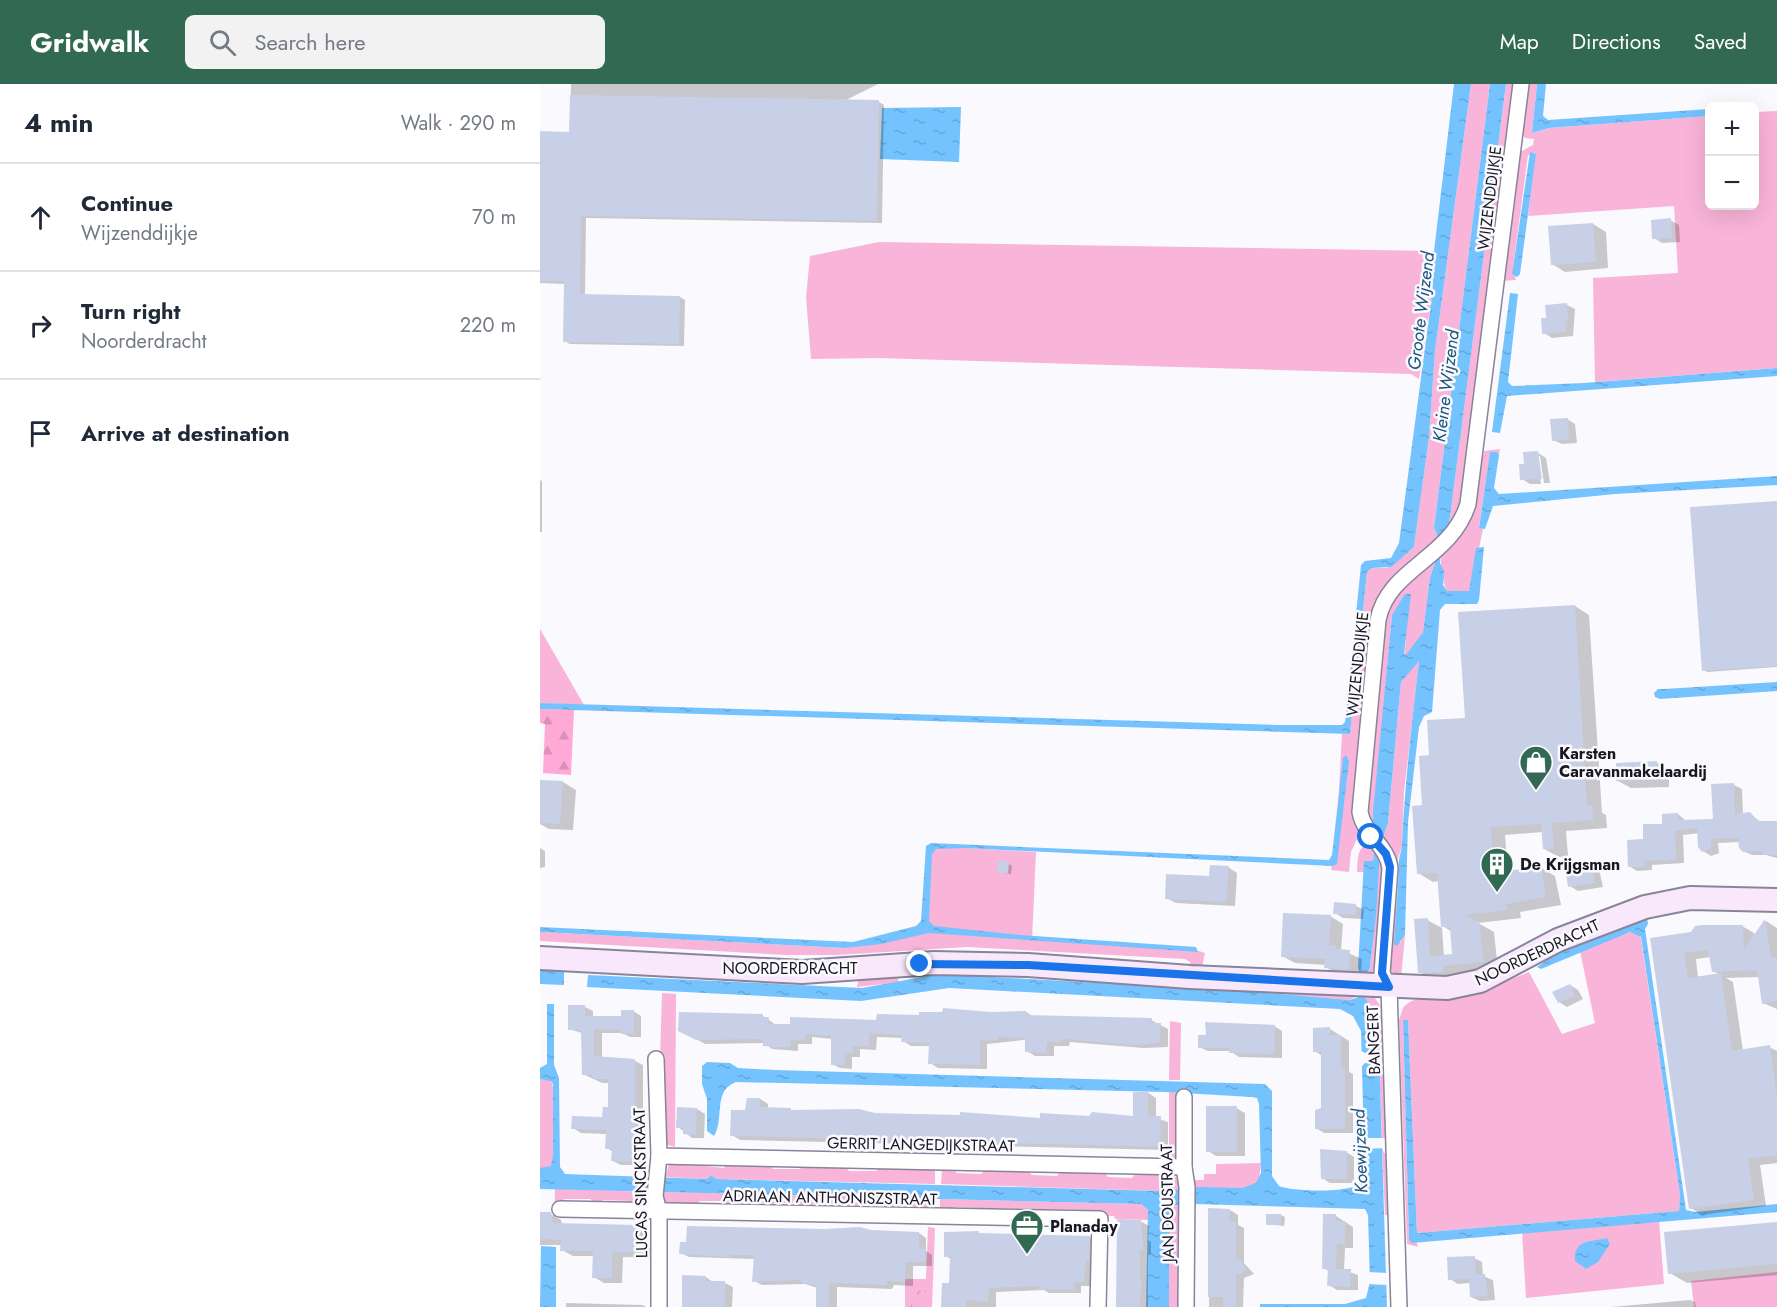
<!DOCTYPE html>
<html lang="en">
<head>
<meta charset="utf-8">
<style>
	body { margin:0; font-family:Jost,sans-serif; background:#f2f2f3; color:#1f2937 }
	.controls { position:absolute; right:18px; top:18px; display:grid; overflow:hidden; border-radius:9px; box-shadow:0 6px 24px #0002 }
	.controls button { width:54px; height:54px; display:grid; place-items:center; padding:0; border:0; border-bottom:2px solid #e0e1e3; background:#fff; color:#1f2937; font:30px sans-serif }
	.stop { position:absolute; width:18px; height:18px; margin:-14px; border:4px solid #1a73e8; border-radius:50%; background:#fff }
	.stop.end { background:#1a73e8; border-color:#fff; box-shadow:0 2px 6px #0008 }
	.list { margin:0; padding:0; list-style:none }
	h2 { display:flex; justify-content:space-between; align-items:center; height:78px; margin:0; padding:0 24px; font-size:26px }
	h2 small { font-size:20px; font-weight:400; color:#747a83 }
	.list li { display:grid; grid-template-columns:39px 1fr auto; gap:18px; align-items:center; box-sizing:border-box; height:108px; padding:0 24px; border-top:2px solid #e0e1e3 }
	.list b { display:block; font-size:22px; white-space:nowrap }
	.list p { margin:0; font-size:20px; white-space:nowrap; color:#747a83 }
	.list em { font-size:20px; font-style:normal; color:#747a83 }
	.icon { flex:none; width:33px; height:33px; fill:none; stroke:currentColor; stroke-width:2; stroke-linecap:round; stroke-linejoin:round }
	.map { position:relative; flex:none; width:1237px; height:1223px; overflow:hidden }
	header { display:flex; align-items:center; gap:36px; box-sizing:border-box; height:84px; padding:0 30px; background:#316952; color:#fff }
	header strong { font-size:28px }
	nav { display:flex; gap:33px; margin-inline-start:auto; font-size:21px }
	.search { width:420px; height:54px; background:#f2f2f3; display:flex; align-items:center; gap:15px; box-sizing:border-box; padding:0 21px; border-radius:9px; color:#747a83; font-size:22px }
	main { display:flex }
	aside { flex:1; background:#fff }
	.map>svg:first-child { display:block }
	.grass { fill:#f9b4d9 }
	.forest { fill:url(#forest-firs) }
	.park { fill:url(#park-crowns) }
	.water { fill:url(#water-ripples) }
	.pier { fill:#faf9fe }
	.shadow { fill:#0003; fill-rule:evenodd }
	.building { fill:#c7d0e7 }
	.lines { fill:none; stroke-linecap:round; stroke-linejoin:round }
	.street-casing { stroke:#88849a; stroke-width:18 }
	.secondary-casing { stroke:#88849a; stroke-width:26 }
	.street { stroke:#fff; stroke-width:15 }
	.secondary { stroke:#f9e8fc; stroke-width:22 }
	.route { stroke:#1a73e8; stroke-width:8 }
	.labels { text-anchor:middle; stroke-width:5; stroke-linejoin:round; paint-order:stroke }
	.street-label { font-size:16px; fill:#191820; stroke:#faf9fe }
	.poi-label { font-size:16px; font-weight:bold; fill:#191820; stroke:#faf9fe; text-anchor:start }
	.water-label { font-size:18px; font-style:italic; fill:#1d577e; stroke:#faf9fe }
</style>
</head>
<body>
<header>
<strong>Gridwalk</strong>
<div class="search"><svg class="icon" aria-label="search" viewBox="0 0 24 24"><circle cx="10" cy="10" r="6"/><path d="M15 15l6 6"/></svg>Search here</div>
<nav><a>Map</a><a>Directions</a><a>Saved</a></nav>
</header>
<main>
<aside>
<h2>4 min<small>Walk · 290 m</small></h2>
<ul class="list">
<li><svg class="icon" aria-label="ahead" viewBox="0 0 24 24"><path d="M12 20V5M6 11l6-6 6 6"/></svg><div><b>Continue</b><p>Wijzenddijkje</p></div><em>70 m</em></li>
<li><svg class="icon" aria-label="right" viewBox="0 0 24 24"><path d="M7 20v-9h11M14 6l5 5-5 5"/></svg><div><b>Turn right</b><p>Noorderdracht</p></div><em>220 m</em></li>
<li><svg class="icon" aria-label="arrive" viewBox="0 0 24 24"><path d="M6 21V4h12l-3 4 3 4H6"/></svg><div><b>Arrive at destination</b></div></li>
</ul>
</aside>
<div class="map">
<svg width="1237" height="1223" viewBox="0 0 1237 1223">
	<defs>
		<pattern id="forest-firs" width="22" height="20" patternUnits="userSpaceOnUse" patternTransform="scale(1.5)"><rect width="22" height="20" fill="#fea9d6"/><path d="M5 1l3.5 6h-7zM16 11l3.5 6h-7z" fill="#d991b7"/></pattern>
		<pattern id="park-crowns" width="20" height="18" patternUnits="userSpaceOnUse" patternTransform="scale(1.5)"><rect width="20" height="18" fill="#f9b4d9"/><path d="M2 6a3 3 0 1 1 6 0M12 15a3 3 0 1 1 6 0" fill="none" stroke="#d59aba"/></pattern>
		<pattern id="water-ripples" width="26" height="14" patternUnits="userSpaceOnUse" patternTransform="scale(1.5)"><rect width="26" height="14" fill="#74c3fe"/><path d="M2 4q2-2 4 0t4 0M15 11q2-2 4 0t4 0" fill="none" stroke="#64a7d9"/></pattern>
	</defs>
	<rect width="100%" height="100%" fill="#faf9fe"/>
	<g class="grass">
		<polygon points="931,0 950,0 894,444 897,450 896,460 846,504 817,738 820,748 811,768 809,788 791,786 797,741 802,650 810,648 827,488 832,484 847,484 874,463 889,353 895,267"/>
		<path d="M966 0H978C968 55 955 109 955 165L923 423 909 441Z"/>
		<polygon points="986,0 997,0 992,49 1009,44 1169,32 1170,122 1214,122 1215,28 1237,27 1237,284 1055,298 1053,194 1138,189 1134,122 988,132 995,69 988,71 973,184 976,196 961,197 978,69 993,61 994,55 985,54 981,48"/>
		<polygon points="339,158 894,167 892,211 879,295 871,290 338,274 271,275 266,213 270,172"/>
		<path d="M960 365 954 404 959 371 950 369 939 443 943 445 931 503 929 507H907C903 501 900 477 901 470 936 440 933 413 941 371H944V367Z"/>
		<polygon points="896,474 890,493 883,548 867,571 864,571 866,557 852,531 833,741 827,736 844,529 855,508"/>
		<polygon points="0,545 44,621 0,619"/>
		<polygon points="877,576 879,577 864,708 862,762 857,778 859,786 856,812 860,859 865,851 861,894 856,892 849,884 842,758 848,739 861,598"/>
		<path d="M829 760 835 766 833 777 825 782V788H817C818 777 816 763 829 760Z"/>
		<polygon points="391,762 496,768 492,856 659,867 665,869 662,883 651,885 650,878 645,875 427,863 297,871 246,871 0,857 0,848 304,864 383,849"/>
		<polygon points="839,771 845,784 836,880 829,894 826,890 830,884"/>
		<path d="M1090 848 1099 850 1101 855 1140 1110 1139 1127 877 1149 868 936 863 937 869 1156 877 1159 878 1163 867 1160 859 936 863 924C873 911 888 916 902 914 932 909 961 899 989 888L1022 950 1055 939 1040 867Z"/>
		<polygon points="356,890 359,898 317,903 319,893"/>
		<polygon points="722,903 818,911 810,916 718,908"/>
		<polygon points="122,909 136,910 135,1063 125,1060 124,976 120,975"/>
		<polygon points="824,911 834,913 843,925 845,963 840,963 839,968 835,931"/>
		<polygon points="630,937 641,939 640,996 629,996"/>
		<polygon points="839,979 841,983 845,983 848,1054 842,1054"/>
		<polygon points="0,995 11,996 14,1007 13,1071 13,1080 9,1084 0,1084"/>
		<polygon points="629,1008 641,1009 637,1075 629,1075"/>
		<polygon points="842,1064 844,1069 849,1069 849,1131 845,1131"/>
		<polygon points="130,1078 184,1084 188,1079 229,1080 233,1085 260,1085 264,1081 305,1082 309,1087 336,1087 340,1083 395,1084 395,1100 176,1095 171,1091 167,1095 125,1093"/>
		<polygon points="721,1079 719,1096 712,1102 702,1104 655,1105 654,1096 664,1096 664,1090 676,1090 676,1080"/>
		<polygon points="402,1085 412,1085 417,1089 441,1090 445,1086 488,1086 492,1091 517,1092 521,1087 564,1088 568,1093 592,1094 596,1089 632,1090 638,1095 639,1106 620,1107 401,1100"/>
		<polygon points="15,1105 21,1105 108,1108 106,1121 93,1121 89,1117 63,1116 58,1120 50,1115 25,1115 17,1119 14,1134"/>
		<polygon points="123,1108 395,1115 394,1128 379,1128 375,1122 350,1122 345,1127 341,1127 337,1121 311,1121 307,1126 303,1126 298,1120 273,1120 268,1125 264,1125 260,1119 235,1119 231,1124 227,1124 222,1118 198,1118 193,1123 189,1123 185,1117 160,1117 155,1122 126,1122"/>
		<polygon points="400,1115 601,1120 608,1126 608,1136 575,1135 574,1132 558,1132 553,1126 453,1124 448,1130 444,1129 440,1124 415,1123 410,1129 400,1128"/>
		<polygon points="630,1122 639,1122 639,1223 629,1223 629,1133 633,1133 632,1129 629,1129"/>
		<polygon points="1119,1136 1124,1200 986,1214 982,1148"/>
		<polygon points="388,1143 395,1144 392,1223 365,1223 365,1195 386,1195"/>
		<polygon points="1237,1188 1237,1223 1154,1223 1151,1197"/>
	</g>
	<polygon class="forest" points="0,625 34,626 31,691 3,689 5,640 0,639"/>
	<polygon class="park" points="371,1206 386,1207 386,1223 371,1223"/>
	<g class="water">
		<polygon points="914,0 931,0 895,267 889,353 874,463 851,483 832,484 827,488 810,650 0,625 0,619 737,641 802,641 805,638 821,481 825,477 851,474 859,459 892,211 894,167"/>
		<path d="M950 0H966L909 441 902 450 900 479 904 487 903 501 907 507H929L936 464 944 463 939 516 937 520H905L900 526 892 628 884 632 879 643 868 738 865 851 857 862 854 860 859 786C857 776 862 769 862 759 865 698 872 637 879 577L861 598 848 739C838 765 839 789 837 817 836 839 832 862 830 884L826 890H820L818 884 824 777H833L837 748 833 741V728L852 531 865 510H871L864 570 866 571 883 548 890 493 895 478 897 450 894 444Z"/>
		<polygon points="997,0 1006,0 1003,32 1008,36 1169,25 1169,32 1009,44 992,49"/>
		<polygon points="421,23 419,78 340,75 342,24"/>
		<polygon points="990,68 996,70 980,190 977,193 972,190 973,184"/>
		<polygon points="970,209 978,210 968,298 972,302 1044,299 1237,284 1237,292 967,312 960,349 952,348"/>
		<polygon points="950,368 957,368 959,371 954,404 959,410 1237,392 1237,401 1075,410 953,422 945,445 939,444"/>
		<polygon points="1237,598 1237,607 1120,615 1115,613 1114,609 1118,605 1124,605"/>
		<polygon points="806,671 809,677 797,780 793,782 424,764 396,765 392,770 389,837 394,842 480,851 656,863 658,868 389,849 341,860 304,864 0,848 0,843 313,858 376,842 381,837 386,762 391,759 789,776 792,771 803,674"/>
		<polygon points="1107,834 1108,840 1105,845 1146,1126 1155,1128 1237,1120 1237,1128 872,1159 869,1156 863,936 868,936 877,1149 1139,1127 1140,1110 1101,853 1090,848 1001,885 997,883 1017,869"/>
		<polygon points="0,886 24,888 24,901 0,900"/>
		<path d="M399 890 718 908 810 916 824 911 835 931 839 968 847 1223H720V1220H805L826 1214 830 1198 828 1131 825 1125 654 1120 630 1122 629 1129H633V1133L629 1134V1223H606L608 1126 601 1120 0 1105V1084L11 1082 13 1071V1000L11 997 0 995V984L7 980V920H14V981L19 994 20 1083 25 1090 167 1095 171 1091 176 1095 620 1107 661 1103 702 1104 716 1099 721 1089 719 1020 717 1014 712 1013 625 1008 196 998C172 1007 185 1035 174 1052L167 1047V1015L162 1000V982L167 978 190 979 198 984 235 986 725 1000 732 1007V1092L739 1102C754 1108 817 1110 825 1096L821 947 813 932 800 925 409 904 321 917 47 903 48 891 322 904Z"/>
		<path d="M1067 1154 1070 1160 1058 1178 1046 1185 1035 1177C1033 1155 1051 1158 1067 1154Z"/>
		<polygon points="1,1162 16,1163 16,1223 0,1223"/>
	</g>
	<g class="pier">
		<polygon points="819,966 825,969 842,966 843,980 825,979 820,984"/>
		<polygon points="822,1054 845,1054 845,1064 822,1065"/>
		<polygon points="828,1188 848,1189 847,1201 827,1200"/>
	</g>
	<g class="shadow">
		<polygon points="31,0 338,0 304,17 339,18 344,21 342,139 46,134 45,212 140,213 145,216 144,262 30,260 24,257 25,200 0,199 0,49 30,49"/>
		<polygon points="1130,136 1139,141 1140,158 1122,159 1114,154"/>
		<polygon points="1053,140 1066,148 1068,184 1025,188 1012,180"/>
		<polygon points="1027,221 1035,225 1033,252 1012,254 1004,249 1008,235"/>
		<polygon points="1027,335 1035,340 1037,359 1022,360 1013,356"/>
		<polygon points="998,369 1006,374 1010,399 1004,399 1000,372 997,372 1001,400 990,400 982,395 985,381"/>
		<polygon points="0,396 2,397 2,448 0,448"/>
		<polygon points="1237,418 1237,583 1167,588 1164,586 1152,424"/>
		<polygon points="1035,522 1049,531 1062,729 1066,731 1067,744 1026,747 1028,772 1019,773 1004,765 1003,748 965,751 968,789 1000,783 1015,792 1021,821 980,828 981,834 938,839 954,848 958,886 918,890 918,896 895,897 880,888 887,836 902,844 904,872 914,871 912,848 903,842 899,797 893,798 878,789 890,673"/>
		<polygon points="1116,678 1129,686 1129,703 1091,704 1078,697"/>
		<polygon points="0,698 23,698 36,706 33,746 9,745 0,740"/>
		<polygon points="1194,701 1202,705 1203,731 1210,730 1222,739 1237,738 1237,774 1226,771 1212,771 1203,767 1200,758 1178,759 1179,769 1171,772 1163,767 1159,749 1143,751 1144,779 1112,781 1112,786 1097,787 1089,782 1105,757 1138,730 1146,737 1174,736"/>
		<polygon points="0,764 5,767 5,783 0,784"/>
		<polygon points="469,780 472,782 471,790 458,788"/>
		<polygon points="1051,780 1059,785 1063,803 1038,807 1030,802"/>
		<polygon points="688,783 697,789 695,822 636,819 626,814"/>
		<polygon points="816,822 824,826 823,835 803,834 795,829"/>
		<polygon points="790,832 803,840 801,866 822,875 821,892 798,891 786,883 786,881 755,879 742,872"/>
		<path d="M1226 837 1237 844V925L1223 919 1219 893 1186 894 1193 898 1203 967 1229 963 1237 967V1079L1220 1081 1226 1122 1162 1131 1151 1124 1111 855 1202 842 1214 849V853ZM1171 873 1173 887 1180 891 1158 894 1156 875Z"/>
		<polygon points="1030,901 1038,906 1043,915 1027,923 1019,918"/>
		<polygon points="45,923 53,927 53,933 82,934 93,927 101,932 101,953 90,953 82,949 62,949 62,974 95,977 103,981 103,1081 81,1081 73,1077 73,1068 67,1064 67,1050 41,1049 33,1044 63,1034 69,1024 69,999 62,999 43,990 42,949 29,945"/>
		<polygon points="486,928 494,933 611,936 628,945 628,963 604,964 530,958 529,962 514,962 514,972 495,972 487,967 487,957 484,956 447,960 447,985 398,984 390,979 390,962 371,962 363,957 363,954 337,953 336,966 320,965 320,973 312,973 312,985 300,984 292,980 293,955 272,953 272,960 258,960 258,967 232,965 224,959 165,960 140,946 223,932 236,941"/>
		<polygon points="734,942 742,947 742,974 699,973 690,967 668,967 659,963"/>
		<polygon points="790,945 809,957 809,988 813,990 813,1049 784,1049 776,1044 782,1025 782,972 775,967"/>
		<polygon points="608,1009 616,1014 616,1034 628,1038 628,1066 200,1056 192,1051 206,1027 220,1015 228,1020 228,1025 255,1028 501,1035 594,1033"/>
		<polygon points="696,1024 705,1029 705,1072 676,1072 668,1067"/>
		<polygon points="157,1025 165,1030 164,1054 152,1054 138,1043"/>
		<polygon points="806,1068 814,1073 814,1099 790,1099 782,1094"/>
		<polygon points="670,1126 690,1126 698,1131 698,1141 704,1144 704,1179 714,1190 704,1194 703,1223 669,1223"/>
		<polygon points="0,1130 11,1130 21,1136 22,1140 96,1142 107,1148 107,1161 113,1165 113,1174 83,1173 82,1199 64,1199 54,1193 54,1172 33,1172 22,1166 22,1161 0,1161"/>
		<polygon points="741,1131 745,1133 744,1142 728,1140"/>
		<polygon points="796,1132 813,1143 813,1164 805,1164 804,1186 818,1191 818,1206 797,1206 789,1201 789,1187 783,1184"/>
		<polygon points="600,1137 609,1142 608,1156 611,1158 611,1170 608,1170 608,1223 576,1223"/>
		<polygon points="1237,1139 1237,1191 1147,1199 1130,1189 1126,1149"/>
		<polygon points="331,1148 379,1149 386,1154 386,1167 392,1171 392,1182 373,1182 373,1202 354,1201 352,1205 297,1203 297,1223 277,1223 278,1204 265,1200 222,1201 214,1197 215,1175 149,1173 141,1169"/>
		<polygon points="549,1153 557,1158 552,1202 541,1202 541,1209 509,1209 504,1206 456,1208 456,1223 403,1223 411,1200 411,1175 405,1172"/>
		<polygon points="934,1174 942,1178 943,1192 953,1196 955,1216 940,1217 931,1213 930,1199 918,1200 910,1195"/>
		<polygon points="166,1193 174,1199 185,1199 193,1203 192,1223 143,1223"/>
		<polygon points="1150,1216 1155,1218 1156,1223 1071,1223"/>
		<polygon points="26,1219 103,1221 106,1223 26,1223"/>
	</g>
	<g class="building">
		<polygon points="30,11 339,16 337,137 41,132 40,210 140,212 139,260 23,258 24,197 0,197 0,47 29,48"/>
		<polygon points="1131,134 1132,154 1112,155 1111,136"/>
		<polygon points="1053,139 1056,178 1011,181 1008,142"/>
		<polygon points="1027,219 1029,237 1025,237 1026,248 1002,250 1001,234 1006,234 1005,221"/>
		<polygon points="1028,334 1029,355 1012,357 1010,335"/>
		<polygon points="998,367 1002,395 980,396 979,380 984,380 983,368"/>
		<polygon points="1237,417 1237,582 1162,587 1150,423"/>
		<polygon points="1035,521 1047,722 1052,721 1053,736 1012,739 1014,765 1003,765 1001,740 951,743 954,789 1001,782 1006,813 966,820 967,826 924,831 939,838 944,878 903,882 904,888 878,889 874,835 888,834 890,872 912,870 910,843 901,843 897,789 877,790 872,722 882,721 879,672 889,671 887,636 925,634 918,528"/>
		<polygon points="1117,677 1117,696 1076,697 1076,679"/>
		<polygon points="0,696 23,697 20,740 0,739"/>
		<polygon points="1194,699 1195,730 1210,728 1218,737 1237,737 1237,771 1223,771 1223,767 1203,768 1199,764 1198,754 1171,755 1171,764 1162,768 1158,763 1157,744 1135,747 1136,776 1104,777 1105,783 1088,783 1087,756 1103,755 1103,740 1122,740 1122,730 1138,729 1139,736 1173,735 1171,700"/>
		<polygon points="458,777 469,778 468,789 457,789"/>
		<polygon points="1051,778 1055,799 1028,803 1025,783"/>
		<polygon points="670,781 689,782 686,818 625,815 626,790 669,792"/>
		<polygon points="794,818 816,820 816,831 793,830"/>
		<polygon points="743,829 791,831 789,861 797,862 796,865 810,866 809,886 784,884 785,875 741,873"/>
		<polygon points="1225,835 1231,874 1237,873 1237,917 1222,920 1217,886 1172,888 1168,866 1144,869 1148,894 1181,889 1192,967 1230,961 1237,1012 1237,1071 1208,1075 1214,1116 1149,1125 1110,854 1151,848 1155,842 1162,841 1203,841 1204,865"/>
		<polygon points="1030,900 1035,911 1018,919 1012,908"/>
		<polygon points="28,921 45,921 45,932 81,932 81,926 94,926 94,950 81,950 81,946 54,945 54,972 95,975 95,1078 71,1077 72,1065 65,1065 66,1046 31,1045 32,1032 62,1033 63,1023 68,1023 68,995 52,995 52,991 42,991 41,946 28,946"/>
		<polygon points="403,924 451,928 486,927 486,931 612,934 611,939 621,939 620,959 595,961 522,955 522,958 507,958 506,969 485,968 485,954 458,953 458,956 440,957 440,981 388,980 389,959 361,958 362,951 329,949 329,962 313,962 313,969 305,969 305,981 291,981 291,952 265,950 265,957 251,956 250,963 237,963 223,962 223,955 156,956 138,947 139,928 223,930 223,933 229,933 228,940 250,940 250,933 336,936 337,930 379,931 379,928 402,928"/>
		<polygon points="665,938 735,941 734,970 689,969 689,964 658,964 658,951 666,951"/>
		<polygon points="790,943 790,951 801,951 801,984 805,984 805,1045 775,1045 775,1026 781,1024 781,968 773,968 773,944"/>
		<polygon points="593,1008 608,1008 608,1032 621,1032 620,1063 190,1052 191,1026 205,1026 207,1014 220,1014 220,1023 251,1024 251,1026 319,1025 335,1029 420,1031 420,1028 500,1034 500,1029 549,1032 552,1028 593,1032"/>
		<rect x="666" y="1022" width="31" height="46"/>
		<polygon points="137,1023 157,1024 156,1051 143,1050 143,1044 136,1044"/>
		<polygon points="780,1065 807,1067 807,1095 781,1095"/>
		<polygon points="668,1124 690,1125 690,1138 696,1138 696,1175 701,1175 706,1185 701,1190 696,1190 696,1223 683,1223 683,1213 668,1213"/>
		<polygon points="0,1128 11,1128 13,1139 97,1141 96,1157 103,1157 103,1169 72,1168 72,1194 52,1194 53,1167 20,1167 21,1156 0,1155"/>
		<rect x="726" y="1130" width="15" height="11"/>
		<polygon points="783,1130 796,1130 796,1137 805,1137 805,1161 797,1160 796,1185 811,1185 810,1203 787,1202 788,1185 782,1185"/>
		<polygon points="577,1135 601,1136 603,1159 603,1166 600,1166 600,1196 602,1196 599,1223 576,1223"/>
		<polygon points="1237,1138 1237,1180 1128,1190 1124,1148"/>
		<polygon points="147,1142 285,1145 320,1143 331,1146 379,1148 379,1164 385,1165 385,1178 366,1178 365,1198 347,1197 347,1201 344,1201 289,1199 289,1223 276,1223 276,1201 261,1199 261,1196 212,1198 214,1171 191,1171 191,1173 139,1170 140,1158 146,1158"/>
		<polygon points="439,1147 439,1149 550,1152 549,1176 546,1176 544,1198 534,1198 534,1206 499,1205 500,1202 449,1204 448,1218 426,1216 426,1223 401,1223 402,1199 409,1199 410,1173 404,1173 404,1148"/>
		<polygon points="935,1172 936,1191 945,1190 948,1212 930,1213 929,1195 908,1196 907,1173"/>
		<polygon points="142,1191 166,1192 166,1197 185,1197 185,1223 142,1223"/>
	</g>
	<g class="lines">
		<defs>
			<g id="street">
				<polyline points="116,975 119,1072 115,1112 119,1128 119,1223"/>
				<polyline points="644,1013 644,1083 647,1103 646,1223"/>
				<polyline points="119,1072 644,1083"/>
				<polyline points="20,1125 560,1135 558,1223"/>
				<path d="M859 1223 849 903 842 889 850 784C847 761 824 751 820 728L838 536C848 484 911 475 928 420L981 0"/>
			</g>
			<polyline id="secondary" points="0,874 262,888 394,879 488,881 650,893 907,904 940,897 1018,856 1105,823 1150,814 1237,816"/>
		</defs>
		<use href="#street" class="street-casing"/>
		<use href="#secondary" class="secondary-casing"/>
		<use href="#street" class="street"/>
		<use href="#secondary" class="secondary"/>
	</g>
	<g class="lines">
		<polyline class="route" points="380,880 488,881 849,903 842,889 850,783 846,770 831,753"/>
	</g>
	<defs>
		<symbol id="shop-pin" viewBox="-11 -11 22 30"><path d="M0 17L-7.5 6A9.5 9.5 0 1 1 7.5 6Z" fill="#316952" stroke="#faf9fe"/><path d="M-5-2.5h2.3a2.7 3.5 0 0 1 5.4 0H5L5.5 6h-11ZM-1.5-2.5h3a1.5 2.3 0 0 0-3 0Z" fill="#fff"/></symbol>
		<symbol id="building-pin" viewBox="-11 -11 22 30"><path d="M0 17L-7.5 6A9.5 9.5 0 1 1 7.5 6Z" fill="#316952" stroke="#faf9fe"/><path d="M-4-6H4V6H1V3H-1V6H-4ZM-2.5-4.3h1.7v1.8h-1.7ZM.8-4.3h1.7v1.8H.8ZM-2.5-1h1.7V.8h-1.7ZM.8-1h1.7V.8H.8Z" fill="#fff"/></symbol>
		<symbol id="office-pin" viewBox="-11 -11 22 30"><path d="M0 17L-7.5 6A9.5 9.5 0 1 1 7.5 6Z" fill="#316952" stroke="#faf9fe"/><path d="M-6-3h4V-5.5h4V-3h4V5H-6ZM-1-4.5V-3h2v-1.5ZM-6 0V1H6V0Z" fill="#fff"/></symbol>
	</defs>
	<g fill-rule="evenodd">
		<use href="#shop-pin" x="977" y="659" width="38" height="52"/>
		<use href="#building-pin" x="938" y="761" width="38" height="52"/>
		<use href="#office-pin" x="468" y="1123" width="38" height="52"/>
	</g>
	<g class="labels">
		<g class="street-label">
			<text transform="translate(949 114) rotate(-83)" y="6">WIJZENDDIJKJE</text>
			<text transform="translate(817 580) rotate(-84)" y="6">WIJZENDDIJKJE</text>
			<text transform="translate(997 868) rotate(-25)" y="6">NOORDERDRACHT</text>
			<text x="250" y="890">NOORDERDRACHT</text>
			<text transform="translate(833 956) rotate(-92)" y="6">BANGERT</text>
			<text transform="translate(381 1060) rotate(1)" y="6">GERRIT LANGEDIJKSTRAAT</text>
			<text transform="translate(100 1099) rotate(-91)" y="6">LUCAS SINCKSTRAAT</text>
			<text transform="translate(290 1113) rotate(1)" y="6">ADRIAAN ANTHONISZSTRAAT</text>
			<text transform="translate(627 1119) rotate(-91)" y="6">JAN DOUSTRAAT</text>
		</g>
		<g class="poi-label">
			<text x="1019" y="675">Karsten<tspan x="1019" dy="18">Caravanmakelaardij</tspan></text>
			<text x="980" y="786">De Krijgsman</text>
			<text x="510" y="1148">Planaday</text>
		</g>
		<g class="water-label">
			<text transform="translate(881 227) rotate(-83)" y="6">Groote Wijzend</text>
			<text transform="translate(906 302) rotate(-83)" y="6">Kleine Wijzend</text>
			<text transform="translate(820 1067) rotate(-92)" y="6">Koewijzend</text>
		</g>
	</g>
</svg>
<div class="controls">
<button>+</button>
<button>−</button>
</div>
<div class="stop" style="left:831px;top:753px"></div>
<div class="stop end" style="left:380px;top:880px"></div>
</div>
</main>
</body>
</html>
